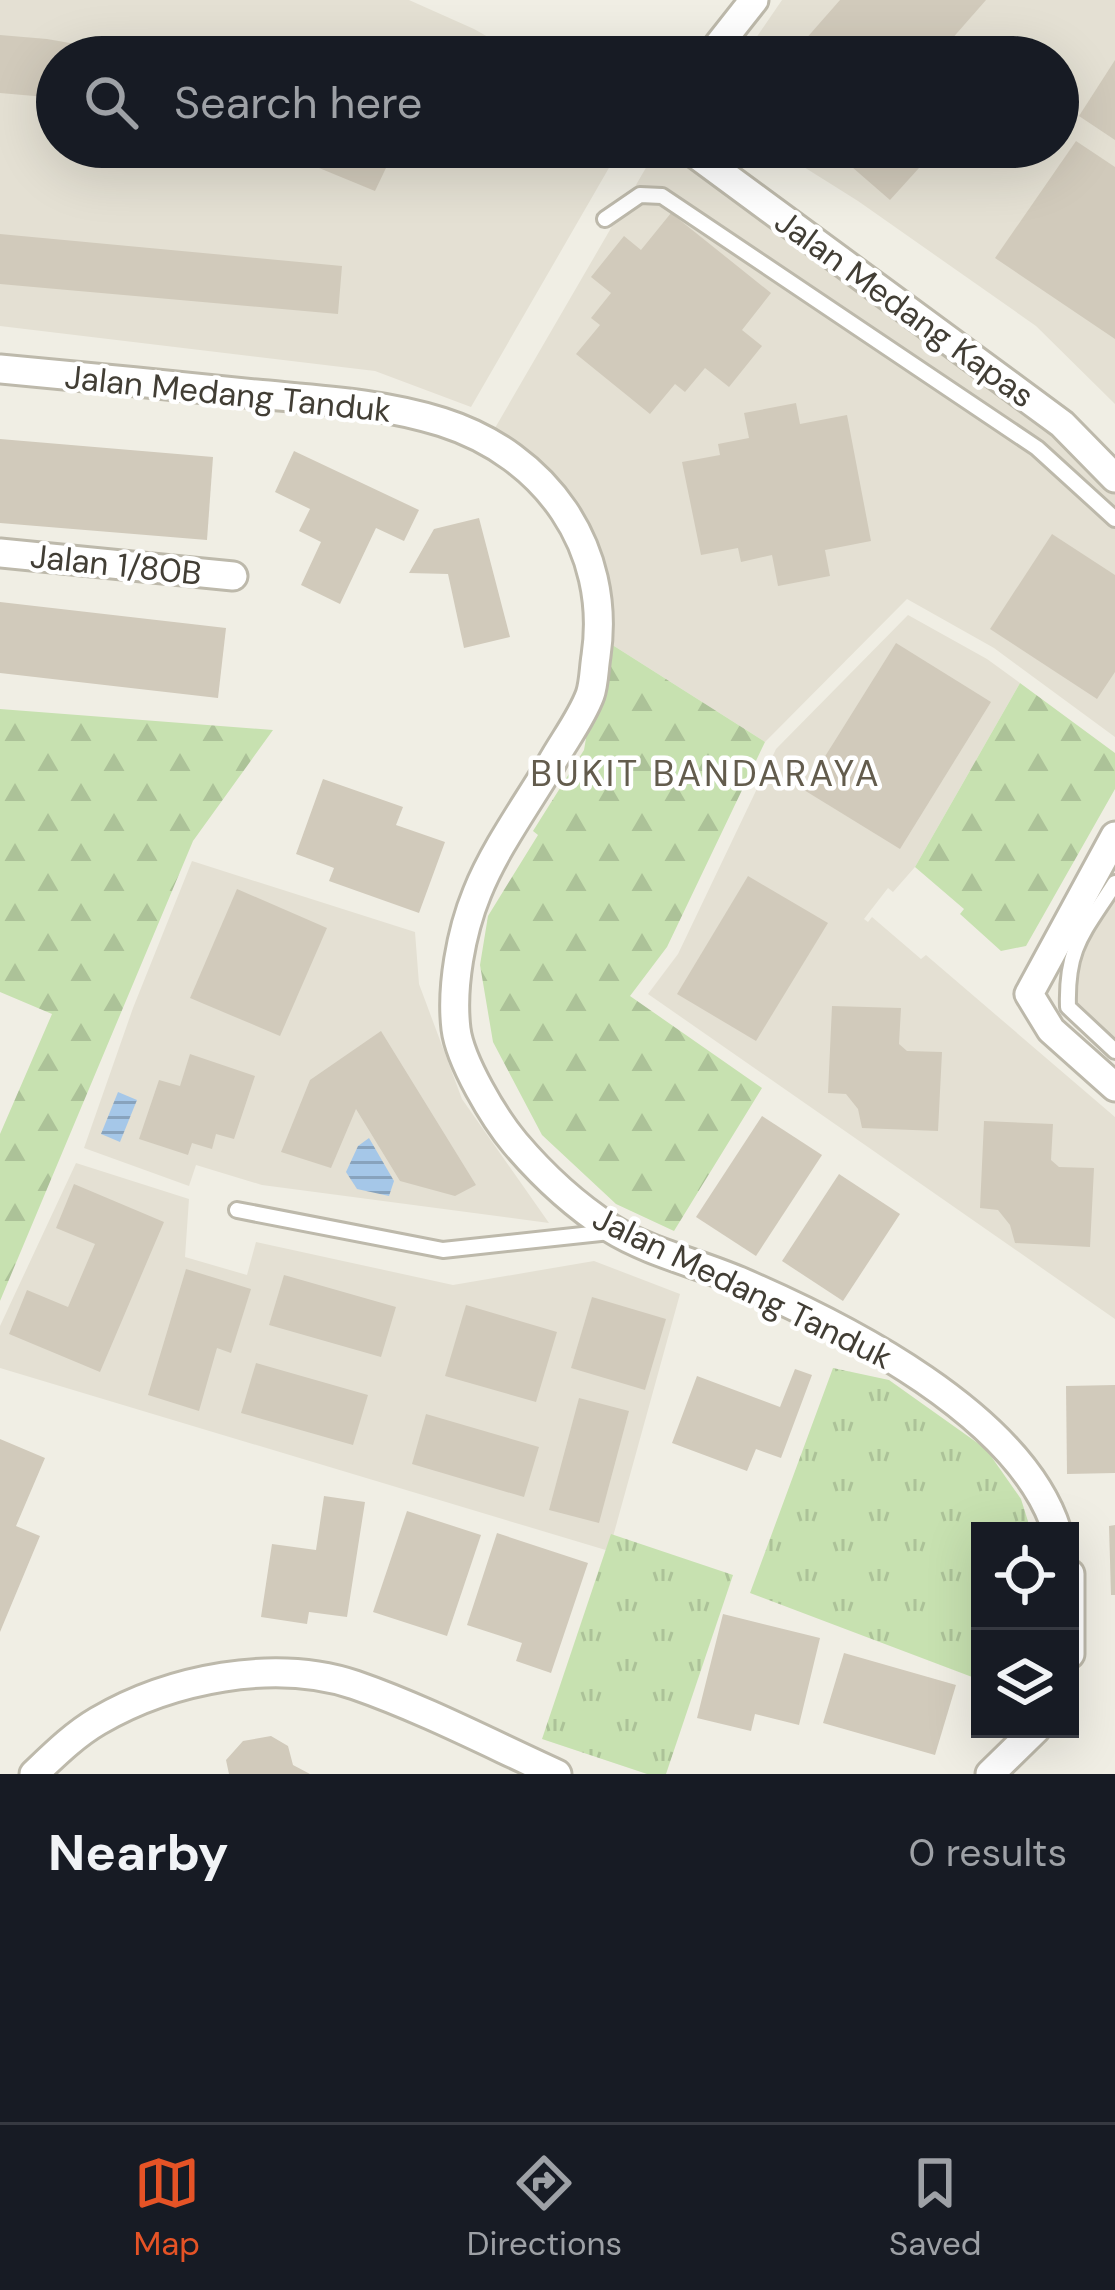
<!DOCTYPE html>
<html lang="en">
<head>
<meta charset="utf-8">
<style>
	body { margin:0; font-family:"DM Sans",sans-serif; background:#242831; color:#f1f3f6 }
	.controls { position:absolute; right:36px; bottom:36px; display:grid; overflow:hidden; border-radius:0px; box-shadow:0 12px 48px #0002 }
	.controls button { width:108px; height:108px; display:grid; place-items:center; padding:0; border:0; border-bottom:3px solid #363941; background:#171b24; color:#f1f3f6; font:60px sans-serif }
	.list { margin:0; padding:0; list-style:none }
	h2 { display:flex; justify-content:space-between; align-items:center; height:156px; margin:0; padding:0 48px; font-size:51px }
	h2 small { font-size:39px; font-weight:400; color:#9ea1a6 }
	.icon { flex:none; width:66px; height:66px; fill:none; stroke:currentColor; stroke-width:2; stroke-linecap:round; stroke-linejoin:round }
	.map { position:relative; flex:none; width:1115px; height:1774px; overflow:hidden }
	.search { position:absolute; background:#171b24; box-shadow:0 12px 48px #0002; left:36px; right:36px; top:36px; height:132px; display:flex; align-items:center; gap:30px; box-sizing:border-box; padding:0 42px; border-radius:66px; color:#9ea1a6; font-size:45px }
	.sheet { height:348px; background:#171b24 }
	nav { display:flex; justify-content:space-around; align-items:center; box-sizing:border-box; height:168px; border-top:3px solid #363941; background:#171b24; font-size:33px; color:#9ea1a6 }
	nav a { display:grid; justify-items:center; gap:6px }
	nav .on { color:#e55326 }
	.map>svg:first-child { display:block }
	.residential { fill:#e4e0d3 }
	.grass { fill:url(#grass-tufts) }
	.forest { fill:url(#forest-firs) }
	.water { fill:url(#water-rules) }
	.building { fill:#d1cabb }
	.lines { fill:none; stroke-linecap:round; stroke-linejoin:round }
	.service-casing { stroke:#bdb9ab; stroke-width:20 }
	.minor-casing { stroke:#bdb9ab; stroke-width:33 }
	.service { stroke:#fff; stroke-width:14 }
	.minor { stroke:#fff; stroke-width:27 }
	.labels { text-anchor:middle; stroke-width:9; stroke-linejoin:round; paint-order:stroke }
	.street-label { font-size:33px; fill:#423e35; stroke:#fff }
	.neighbourhood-label { font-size:36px; letter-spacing:3px; fill:#635c4d; stroke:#fff }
</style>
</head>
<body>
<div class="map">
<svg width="1115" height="1774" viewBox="0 0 1115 1774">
	<defs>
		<pattern id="grass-tufts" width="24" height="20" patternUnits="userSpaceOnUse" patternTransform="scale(3)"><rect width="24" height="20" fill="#c7e1b0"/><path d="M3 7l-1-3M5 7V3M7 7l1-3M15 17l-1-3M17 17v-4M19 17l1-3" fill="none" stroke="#acc298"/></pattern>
		<pattern id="forest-firs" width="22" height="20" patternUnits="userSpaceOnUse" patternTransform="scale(3)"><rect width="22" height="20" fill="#c7e1b0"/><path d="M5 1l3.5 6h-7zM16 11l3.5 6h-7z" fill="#acc298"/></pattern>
		<pattern id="water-rules" width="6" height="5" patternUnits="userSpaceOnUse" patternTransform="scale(3)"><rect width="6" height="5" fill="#a5c7e8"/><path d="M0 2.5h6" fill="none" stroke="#88a3bd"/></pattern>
	</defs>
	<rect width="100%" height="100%" fill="#f0eee4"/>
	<g class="residential">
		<polygon points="0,0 409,0 474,29 523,57 57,57 57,147 621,147 471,407 375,371 0,326"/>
		<polygon points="782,0 1115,0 1115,404 1036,326 858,201 772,147 1058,147 1058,57 743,57"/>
		<polygon points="658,147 675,147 1115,478 1115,737 994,648 907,599 765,742 603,639 608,613 578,505 495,428"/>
		<polygon points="908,615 987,659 1020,683 915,867 893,892 888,888 864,919 868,922 872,917 921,959 926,955 1115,1117 1115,1319 648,994 678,954 776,749"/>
		<polygon points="192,861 415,932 419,984 462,1099 549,1223 262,1185 196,1165 189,1186 84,1148 133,1008"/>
		<polygon points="1115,895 1115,1048 1071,1011 1066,981"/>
		<polygon points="76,1163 189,1199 185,1257 247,1275 256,1242 453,1285 594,1261 680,1294 609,1551 0,1368 0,1326"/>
	</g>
	<g class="grass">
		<polygon points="833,1368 889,1380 986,1449 1021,1499 1031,1531 980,1531 980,1680 750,1593"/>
		<polygon points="611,1534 733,1575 666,1774 647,1774 542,1739"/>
	</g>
	<g class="forest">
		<polygon points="603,639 765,742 667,947 630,996 762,1088 674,1231 616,1204 542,1135 493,1042 480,965 488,916 538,835 533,831 584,750"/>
		<polygon points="1020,683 1115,753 1115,789 1026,946 1001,951 960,914 964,909 915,867"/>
		<polygon points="0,709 273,730 193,841 0,1301 0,1134 52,1014 0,992"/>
	</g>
	<g class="water">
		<polygon points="118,1092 137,1100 120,1142 101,1134"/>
		<polygon points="369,1138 394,1181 389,1196 357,1189 346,1172 358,1146"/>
	</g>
	<g class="building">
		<polygon points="840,0 986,0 936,57 790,57"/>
		<polygon points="0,35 47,39 150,57 57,57 57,98 0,93"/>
		<polygon points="1115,60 1115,140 1079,116"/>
		<polygon points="1076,141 1115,167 1115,339 995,258"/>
		<polygon points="268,147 396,147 375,191"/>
		<polygon points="829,147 938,147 890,200"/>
		<polygon points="671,213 771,293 742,330 762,346 729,387 705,368 685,392 675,384 650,414 576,354 600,325 591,318 611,293 591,277 624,236 641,250"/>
		<polygon points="0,234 342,266 338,314 0,284"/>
		<polygon points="796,403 800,424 847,415 871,541 825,550 830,576 778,586 772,555 741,562 738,548 701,555 682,462 720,455 718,444 749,438 744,413"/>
		<polygon points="0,439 213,457 207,540 0,523"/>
		<polygon points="294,451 419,510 404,541 376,528 340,604 301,585 321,542 299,531 310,509 275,492"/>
		<polygon points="479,518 510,637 464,648 448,574 409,573 434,529"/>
		<polygon points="1052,534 1115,575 1115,672 1097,699 990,629"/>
		<polygon points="0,602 226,628 218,698 0,673"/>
		<polygon points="896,643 991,702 900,849 804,790"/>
		<polygon points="323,779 403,807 396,825 445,842 419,913 329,881 334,868 296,854"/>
		<polygon points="748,876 828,923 756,1041 677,994"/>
		<polygon points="237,889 327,928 280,1036 190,998"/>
		<polygon points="832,1006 901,1008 899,1044 907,1051 942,1052 938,1131 862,1128 858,1109 846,1094 828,1093"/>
		<polygon points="381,1031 476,1185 455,1196 400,1181 356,1109 331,1168 281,1152 310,1080"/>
		<polygon points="190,1054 255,1076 234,1139 216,1134 212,1149 192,1143 188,1155 139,1139 159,1080 180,1086"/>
		<polygon points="762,1116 822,1155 756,1256 696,1217"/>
		<polygon points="984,1121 1053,1124 1051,1160 1059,1167 1094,1168 1090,1247 1015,1243 1010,1225 998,1210 980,1208"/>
		<polygon points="839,1174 900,1214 843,1301 782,1261"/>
		<polygon points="74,1184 164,1222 100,1372 9,1334 27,1290 68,1307 95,1244 56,1228"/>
		<polygon points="186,1269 251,1289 231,1353 217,1348 199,1411 148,1395"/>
		<polygon points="284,1275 396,1307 381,1357 269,1325"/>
		<polygon points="592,1297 666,1319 645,1390 571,1368"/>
		<polygon points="466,1305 557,1332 536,1402 445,1376"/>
		<polygon points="256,1363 368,1395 353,1445 241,1413"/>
		<polygon points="795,1369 812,1375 781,1458 756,1449 747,1471 672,1443 697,1376 780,1407"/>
		<polygon points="1115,1385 1115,1473 1067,1474 1066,1386"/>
		<polygon points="579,1398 629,1411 599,1523 549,1510"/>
		<polygon points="426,1414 539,1447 524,1497 412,1464"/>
		<polygon points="0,1439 45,1458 16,1526 40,1536 0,1632"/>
		<polygon points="324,1496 365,1502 347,1617 309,1612 307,1624 261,1617 272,1544 316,1550"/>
		<polygon points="407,1511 481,1535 447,1636 373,1612"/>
		<polygon points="1115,1525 1115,1595 1111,1595 1109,1526"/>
		<polygon points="497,1533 588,1563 551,1673 516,1661 522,1643 467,1625"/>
		<polygon points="723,1614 820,1638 799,1725 755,1714 751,1731 697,1718"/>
		<polygon points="844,1653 956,1685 935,1755 823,1723"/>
		<polygon points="271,1736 288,1746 293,1765 310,1774 229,1774 226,1760 243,1741"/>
	</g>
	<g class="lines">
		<defs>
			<g id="service">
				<polyline points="605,219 640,195 662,196 1037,448 1115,519"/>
				<path d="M1115 883C1084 932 1066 946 1068 1007L1115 1051"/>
				<polyline points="237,1210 443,1250 610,1232"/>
			</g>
			<g id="minor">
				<polyline points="709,57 754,0"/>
				<polyline points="686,147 1062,424 1115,478"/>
				<path d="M0 369C85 377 171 385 256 394 319 400 382 403 442 422 546 455 612 548 596 656 594 668 594 684 590 695 581 719 563 742 551 764 527 804 494 850 477 893 461 932 451 987 456 1029 460 1061 494 1118 515 1143 543 1176 573 1204 610 1228 648 1252 697 1263 739 1281 844 1326 1021 1415 1057 1531"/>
				<polyline points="0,553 233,576"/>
				<polyline points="1115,836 1029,994 1051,1030 1115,1087"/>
				<polyline points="1070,1574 1070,1654"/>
				<path d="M34 1774C54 1755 74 1735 98 1721 170 1679 274 1658 355 1685 424 1709 491 1744 557 1774"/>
				<polyline points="990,1774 1036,1729"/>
			</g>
		</defs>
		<use href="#service" class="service-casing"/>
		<use href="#minor" class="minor-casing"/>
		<use href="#service" class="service"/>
		<use href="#minor" class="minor"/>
	</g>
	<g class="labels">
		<g class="street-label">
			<text transform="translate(905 308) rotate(36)" y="12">Jalan Medang Kapas</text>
			<text transform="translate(228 393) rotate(6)" y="12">Jalan Medang Tanduk</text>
			<text transform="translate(116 564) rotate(6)" y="12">Jalan 1/80B</text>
			<text transform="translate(743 1287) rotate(26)" y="12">Jalan Medang Tanduk</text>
		</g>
		<g class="neighbourhood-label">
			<text x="706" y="786">BUKIT BANDARAYA</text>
		</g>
	</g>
</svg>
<div class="controls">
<button><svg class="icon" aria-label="locate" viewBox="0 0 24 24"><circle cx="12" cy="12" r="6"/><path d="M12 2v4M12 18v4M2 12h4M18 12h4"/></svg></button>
<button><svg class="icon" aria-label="layers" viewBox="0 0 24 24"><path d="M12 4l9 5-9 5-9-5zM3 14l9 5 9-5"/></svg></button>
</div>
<div class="search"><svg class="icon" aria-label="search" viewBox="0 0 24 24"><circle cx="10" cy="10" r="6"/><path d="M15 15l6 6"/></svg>Search here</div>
</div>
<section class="sheet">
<h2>Nearby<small>0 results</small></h2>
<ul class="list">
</ul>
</section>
<nav>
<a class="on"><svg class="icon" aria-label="map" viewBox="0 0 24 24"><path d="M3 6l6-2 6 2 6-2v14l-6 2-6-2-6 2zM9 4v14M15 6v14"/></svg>Map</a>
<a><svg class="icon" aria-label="directions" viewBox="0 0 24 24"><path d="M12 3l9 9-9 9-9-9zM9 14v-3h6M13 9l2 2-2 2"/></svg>Directions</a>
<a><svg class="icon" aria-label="saved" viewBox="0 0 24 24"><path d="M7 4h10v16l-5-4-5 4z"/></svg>Saved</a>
</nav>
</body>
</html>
